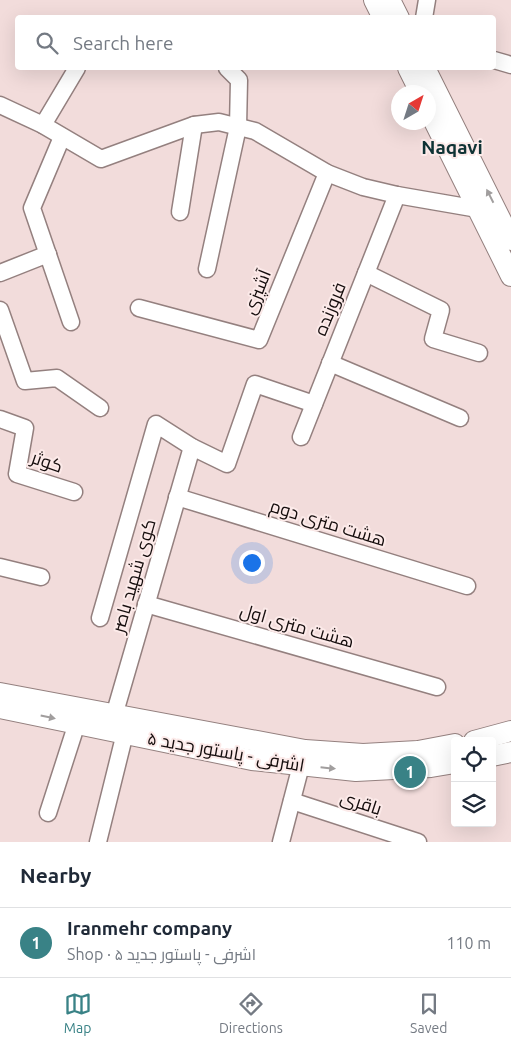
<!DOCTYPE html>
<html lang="en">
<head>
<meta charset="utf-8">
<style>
	body { margin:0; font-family:Ubuntu,Cairo,sans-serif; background:#f6f6f7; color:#1f2937 }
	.controls { position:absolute; right:15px; bottom:15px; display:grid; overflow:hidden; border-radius:5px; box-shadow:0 5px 20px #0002 }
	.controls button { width:45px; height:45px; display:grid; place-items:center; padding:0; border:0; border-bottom:1px solid #e0e1e3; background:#fff; color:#1f2937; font:25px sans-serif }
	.compass { position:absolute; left:391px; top:85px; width:45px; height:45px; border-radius:50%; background:#fff; box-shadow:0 5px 20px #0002; rotate:39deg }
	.you { position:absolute; left:251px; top:562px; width:18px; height:18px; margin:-12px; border:4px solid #fff; border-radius:50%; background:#1a73e8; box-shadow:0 0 0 8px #1a73e833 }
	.badge { display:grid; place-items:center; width:32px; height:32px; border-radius:50%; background:#398286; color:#fff; font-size:16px; font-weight:700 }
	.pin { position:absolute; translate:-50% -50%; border:2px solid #fff; box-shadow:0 1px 5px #0006 }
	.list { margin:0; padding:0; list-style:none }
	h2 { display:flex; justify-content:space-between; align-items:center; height:65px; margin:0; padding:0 20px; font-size:21px }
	h2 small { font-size:16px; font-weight:400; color:#747a83 }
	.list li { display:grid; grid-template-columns:32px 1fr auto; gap:15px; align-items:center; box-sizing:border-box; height:70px; padding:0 20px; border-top:1px solid #e0e1e3 }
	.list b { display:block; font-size:19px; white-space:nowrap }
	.list p { margin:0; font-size:16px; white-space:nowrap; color:#747a83 }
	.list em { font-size:16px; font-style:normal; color:#747a83 }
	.icon { flex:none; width:28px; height:28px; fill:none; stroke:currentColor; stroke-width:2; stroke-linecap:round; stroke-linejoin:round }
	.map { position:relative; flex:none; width:511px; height:842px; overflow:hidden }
	.search { position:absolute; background:#fff; box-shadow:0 5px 20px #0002; left:15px; right:15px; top:15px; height:55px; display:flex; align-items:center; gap:12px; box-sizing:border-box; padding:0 18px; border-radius:5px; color:#747a83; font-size:19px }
	.sheet { height:135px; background:#fff }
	nav { display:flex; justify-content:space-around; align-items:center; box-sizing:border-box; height:70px; border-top:1px solid #e0e1e3; background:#fff; font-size:14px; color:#747a83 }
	nav a { display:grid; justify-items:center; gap:2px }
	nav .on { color:#398286 }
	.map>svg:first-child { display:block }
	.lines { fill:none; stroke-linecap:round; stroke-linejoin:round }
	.minor-casing { stroke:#94807f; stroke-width:19 }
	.major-casing { stroke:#94807f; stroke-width:22 }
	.minor { stroke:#fff; stroke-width:16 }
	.major { stroke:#fff; stroke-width:20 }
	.oneway { fill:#a19e9e }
	.labels { text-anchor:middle; stroke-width:4; stroke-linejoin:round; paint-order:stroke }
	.street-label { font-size:18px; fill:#140c0c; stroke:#fceae9 }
	.neighbourhood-label { font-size:19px; font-weight:bold; fill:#0f3335; stroke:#fceae9 }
</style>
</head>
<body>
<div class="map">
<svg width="511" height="842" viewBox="0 0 511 842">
	<rect width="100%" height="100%" fill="#f2dcdb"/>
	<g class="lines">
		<defs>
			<g id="minor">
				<polyline points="424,18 427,0"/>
				<polyline points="494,60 511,65"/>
				<polyline points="0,105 43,125 101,159 194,125 219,122 255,131 327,173 363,187 397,195 478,209"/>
				<polyline points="43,125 77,68"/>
				<polyline points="62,137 32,208 71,322"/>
				<polyline points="180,212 194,125"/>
				<polyline points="207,269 238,127 239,80 227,68"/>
				<polyline points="0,273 48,254"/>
				<polyline points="366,273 441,310 433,339 479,353"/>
				<polyline points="139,308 259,340 327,173"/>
				<polyline points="0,310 25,381 57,378 100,408"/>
				<polyline points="330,363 460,418"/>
				<polyline points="0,419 25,428 17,474 74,492"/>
				<polyline points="301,437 397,195"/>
				<polyline points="177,497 467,586"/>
				<polyline points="0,567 41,577"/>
				<polyline points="146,604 437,687"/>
				<polyline points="100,618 156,424 192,447 227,464 255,384 314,404"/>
				<polyline points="111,726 192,447"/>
				<polyline points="292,801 418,842"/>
				<polyline points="48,813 77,723"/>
				<polyline points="98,842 125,733"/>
				<polyline points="281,842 304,754"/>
			</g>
			<g id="major">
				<polyline points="374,0 383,18"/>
				<polyline points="390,0 399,18"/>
				<polyline points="408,68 420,92"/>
				<polyline points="425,68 511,240"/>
				<polyline points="428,109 511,276"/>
				<polyline points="0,693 305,750 363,754 418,751 455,744"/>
				<polyline points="0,708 252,760 356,771 431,767 455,763"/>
				<polyline points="474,741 511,731"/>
				<polyline points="492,756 511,752"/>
			</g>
		</defs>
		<use href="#minor" class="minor-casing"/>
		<use href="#major" class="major-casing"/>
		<use href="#minor" class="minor"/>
		<use href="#major" class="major"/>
	</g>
	<defs><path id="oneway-solid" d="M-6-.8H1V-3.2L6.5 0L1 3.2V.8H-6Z" transform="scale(1.25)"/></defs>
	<g class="oneway">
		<use href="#oneway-solid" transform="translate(490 196) rotate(-117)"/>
		<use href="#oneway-solid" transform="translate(48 717) rotate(12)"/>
		<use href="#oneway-solid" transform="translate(328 768) rotate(6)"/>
	</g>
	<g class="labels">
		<g class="street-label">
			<text transform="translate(257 292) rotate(-68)" y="6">آشپزی</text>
			<text transform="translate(330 309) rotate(-68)" y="6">فروزنده</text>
			<text transform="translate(47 462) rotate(19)" y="6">کوثر</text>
			<text transform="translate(328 523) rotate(17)" y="6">هشت متری دوم</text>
			<text transform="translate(134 576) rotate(-74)" y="6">کوی شهید باصر</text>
			<text transform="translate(297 626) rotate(16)" y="6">هشت متری اول</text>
			<text transform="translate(226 752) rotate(10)" y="6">اشرفی - پاستور جدید ۵</text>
			<text transform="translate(361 803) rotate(18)" y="6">باقری</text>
		</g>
		<g class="neighbourhood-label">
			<text x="452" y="154">Naqavi</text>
		</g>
	</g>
</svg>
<div class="controls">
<button><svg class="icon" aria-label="locate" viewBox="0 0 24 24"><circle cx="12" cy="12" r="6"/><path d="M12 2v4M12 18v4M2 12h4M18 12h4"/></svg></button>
<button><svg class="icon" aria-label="layers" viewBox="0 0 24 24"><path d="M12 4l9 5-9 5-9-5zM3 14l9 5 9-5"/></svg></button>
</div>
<svg class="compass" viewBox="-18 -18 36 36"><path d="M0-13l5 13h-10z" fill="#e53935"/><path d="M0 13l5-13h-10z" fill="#747a83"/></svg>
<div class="you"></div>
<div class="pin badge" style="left:410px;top:772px">1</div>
<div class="search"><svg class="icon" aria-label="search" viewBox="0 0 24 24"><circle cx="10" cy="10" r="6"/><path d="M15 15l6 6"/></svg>Search here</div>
</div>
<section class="sheet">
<h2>Nearby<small></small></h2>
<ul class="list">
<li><span class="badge">1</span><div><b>Iranmehr company</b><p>Shop · اشرفی - پاستور جدید ۵</p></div><em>110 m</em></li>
</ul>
</section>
<nav>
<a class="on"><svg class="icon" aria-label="map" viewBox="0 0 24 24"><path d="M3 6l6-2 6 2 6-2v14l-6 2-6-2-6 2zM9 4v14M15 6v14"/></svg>Map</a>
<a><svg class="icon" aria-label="directions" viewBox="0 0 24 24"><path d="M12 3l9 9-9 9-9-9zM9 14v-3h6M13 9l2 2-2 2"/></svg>Directions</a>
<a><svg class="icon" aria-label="saved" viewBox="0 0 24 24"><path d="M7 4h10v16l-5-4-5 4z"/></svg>Saved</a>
</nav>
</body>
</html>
